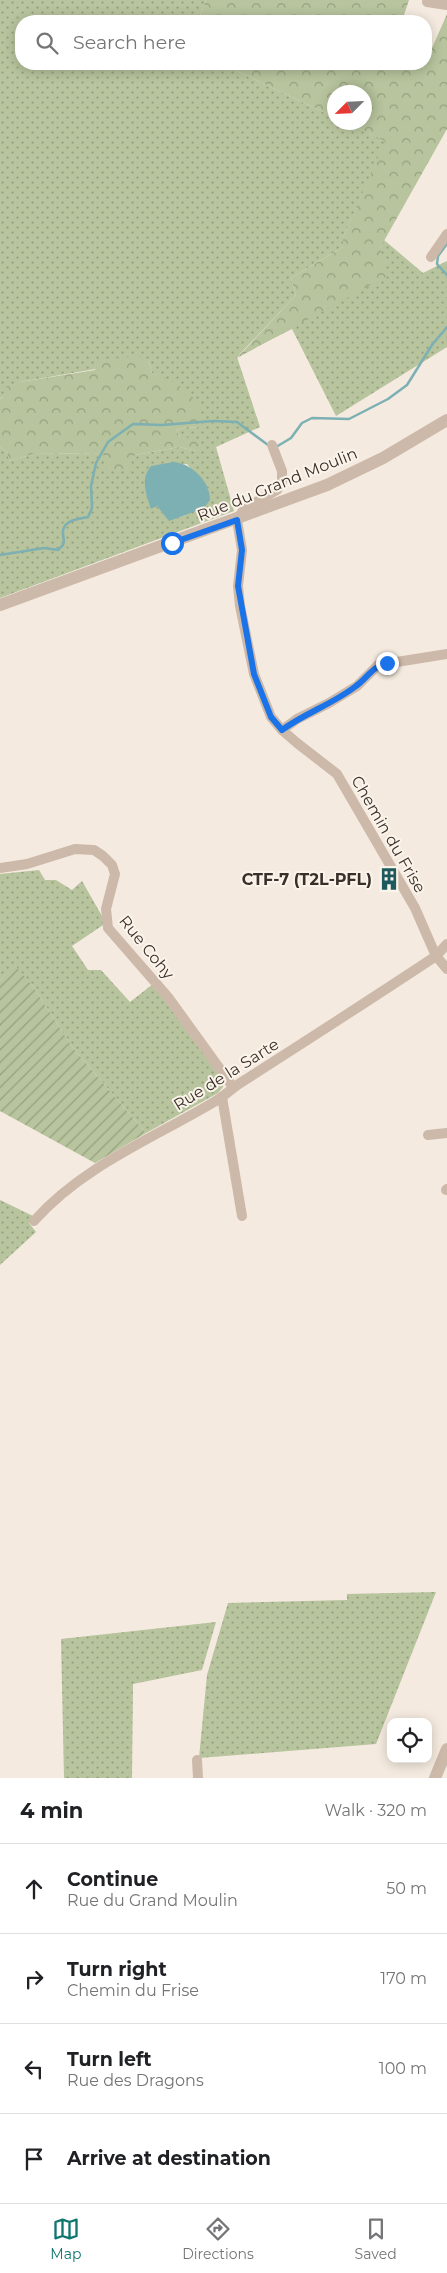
<!DOCTYPE html>
<html lang="en">
<head>
<meta charset="utf-8">
<style>
	body { margin:0; font-family:Montserrat,sans-serif; background:#f6f6f6; color:#202124 }
	.controls { position:absolute; right:15px; bottom:15px; display:grid; overflow:hidden; border-radius:10px; box-shadow:0 2px 12px #0003 }
	.controls button { width:45px; height:45px; display:grid; place-items:center; padding:0; border:0; border-bottom:1px solid #e0e0e0; background:#fff; color:#202124; font:25px sans-serif }
	.compass { position:absolute; left:327px; top:85px; width:45px; height:45px; border-radius:50%; background:#fff; box-shadow:0 2px 12px #0003; rotate:246deg }
	.stop { position:absolute; width:15px; height:15px; margin:-11px; border:4px solid #1a73e8; border-radius:50%; background:#fff }
	.stop.end { background:#1a73e8; border-color:#fff; box-shadow:0 1px 5px #0008 }
	.list { margin:0; padding:0; list-style:none }
	h2 { display:flex; justify-content:space-between; align-items:center; height:65px; margin:0; padding:0 20px; font-size:21px }
	h2 small { font-size:16px; font-weight:400; color:#757577 }
	.list li { display:grid; grid-template-columns:32px 1fr auto; gap:15px; align-items:center; box-sizing:border-box; height:90px; padding:0 20px; border-top:1px solid #e0e0e0 }
	.list b { display:block; font-size:19px; white-space:nowrap }
	.list p { margin:0; font-size:16px; white-space:nowrap; color:#757577 }
	.list em { font-size:16px; font-style:normal; color:#757577 }
	.icon { flex:none; width:28px; height:28px; fill:none; stroke:currentColor; stroke-width:2; stroke-linecap:round; stroke-linejoin:round }
	.map { position:relative; flex:none; width:447px; height:1778px; overflow:hidden }
	.search { position:absolute; background:#fff; box-shadow:0 2px 12px #0003; left:15px; right:15px; top:15px; height:55px; display:flex; align-items:center; gap:12px; box-sizing:border-box; padding:0 18px; border-radius:20px; color:#757577; font-size:19px }
	.sheet { height:425px; background:#fff }
	nav { display:flex; justify-content:space-around; align-items:center; box-sizing:border-box; height:70px; border-top:1px solid #e0e0e0; background:#fff; font-size:14px; color:#757577 }
	nav a { display:grid; justify-items:center; gap:2px }
	nav .on { color:#0f766e }
	.map>svg:first-child { display:block }
	.grass { fill:url(#grass-dots); fill-rule:evenodd }
	.forest { fill:url(#forest-crowns) }
	.garden { fill:url(#garden-furrows) }
	.water { fill:#7cb0b2 }
	.lines { fill:none; stroke-linecap:round; stroke-linejoin:round }
	.stream { stroke:#7cb0b2; stroke-width:2.5 }
	.minor { stroke:#cdb9a9; stroke-width:10 }
	.tertiary { stroke:#cdb9a9; stroke-width:12 }
	.route { stroke:#1a73e8; stroke-width:6 }
	.labels { text-anchor:middle; stroke-width:4; stroke-linejoin:round; paint-order:stroke }
	.street-label { font-size:16px; fill:#3a2f29; stroke:#fbf4eb }
	.poi-label { font-size:16px; font-weight:bold; fill:#3a2f29; stroke:#fbf4eb; text-anchor:end }
</style>
</head>
<body>
<div class="map">
<svg width="447" height="1778" viewBox="0 0 447 1778">
	<defs>
		<pattern id="grass-dots" width="8" height="8" patternUnits="userSpaceOnUse" patternTransform="scale(1.25)"><rect width="8" height="8" fill="#b7c49d"/><path d="M2 2h.1M6 6h.1" fill="none" stroke="#96a080" stroke-width="1.8" stroke-linecap="round"/></pattern>
		<pattern id="forest-crowns" width="20" height="18" patternUnits="userSpaceOnUse" patternTransform="scale(1.25)"><rect width="20" height="18" fill="#b7c49d"/><path d="M2 6a3 3 0 1 1 6 0M12 15a3 3 0 1 1 6 0" fill="none" stroke="#96a080"/></pattern>
		<pattern id="garden-furrows" width="10" height="10" patternUnits="userSpaceOnUse" patternTransform="scale(1.25)"><rect width="10" height="10" fill="#b7c49d"/><path d="M-1 1l2-2M0 10L10 0M9 11l2-2" fill="none" stroke="#96a080"/></pattern>
	</defs>
	<rect width="100%" height="100%" fill="#f4eadf"/>
	<g class="grass">
		<path d="M0 0H206L198 21H21V64H222L334 117V122L347 123 386 141 343 238V247L291 278 296 295 238 356 380 248 384 240 423 273 447 261V347L336 416 292 329 237 357 260 427 216 447 234 511 0 598V447L8 453V461L34 454 103 453 127 470 135 455 179 447 197 451 180 437 176 430 187 427 197 428 162 378 152 373 148 360 20 382 0 399ZM187 464 208 489 185 515 169 520C157 505 136 485 151 466Z"/>
		<polygon points="39,870 45,880 56,880 72,890 82,881 106,923 72,946 88,970 101,970 130,1002 153,984 224,1082 223,1087 218,1093 146,1133 73,1048 32,985 14,965 0,981 0,874"/>
		<polygon points="0,1200 35,1217 29,1223 36,1232 0,1265"/>
		<polygon points="436,1592 376,1744 199,1758 207,1675 228,1603 347,1600 347,1594"/>
		<polygon points="216,1622 202,1670 133,1684 132,1778 64,1778 61,1639"/>
	</g>
	<g class="forest">
		<polygon points="206,0 409,0 402,21 198,21"/>
		<polygon points="447,14 447,129 380,248 389,275 237,358 296,295 291,278 343,247 343,238 385,141 347,123 364,122 364,92 334,92 334,117 222,64 426,64 426,46 432,48"/>
		<path d="M140 356 148 360 152 373 176 383 200 404 203 422 197 428 187 427 176 430 180 437C189 437 196 439 200 447L197 451 179 447 135 455 128 470 107 469 103 453 34 454 8 461V453L0 447V399L3 397 5 387 20 382 95 370 100 360Z"/>
	</g>
	<polygon class="garden" points="14,964 32,985 73,1048 146,1133 95,1163 0,1111 0,981"/>
	<path class="water" d="M174 462C192 464 210 481 210 500L204 508 169 521 157 506 151 509C146 494 140 479 151 466Z"/>
	<g class="lines">
		<g class="stream">
			<polyline points="447,244 438,256 437,264 447,275"/>
			<polyline points="276,447 291,438 302,423 312,418 349,419 388,399 407,385 432,345 447,327"/>
			<path d="M0 555 44 548 58 550 63 545C65 540 63 539 63 533 62 520 79 519 88 517L92 508 91 486 96 463 108 442 133 424 162 425 213 421 237 422 268 445"/>
		</g>
		<g class="minor">
			<polyline points="427,2 447,5"/>
			<polyline points="431,257 447,234"/>
			<polyline points="272,445 282,471 282,482 277,490 244,509 237,520 242,550 238,586 240,606 254,674 271,717 282,730 297,743 337,774 415,908 436,956 447,969"/>
			<polyline points="282,730 297,719 329,703 357,686 378,665 447,654"/>
			<polyline points="0,868 27,864 75,849 94,850 103,856 112,865 115,874 106,909 108,928 168,997 233,1087"/>
			<polyline points="222,1097 242,1216"/>
			<polyline points="428,1135 447,1133"/>
			<polyline points="446,1190 447,1189"/>
			<path d="M34 1221C83 1166 152 1139 214 1102 225 1096 234 1086 245 1080 309 1039 373 998 436 956L447 944"/>
			<polyline points="197,1760 198,1778"/>
		</g>
		<g class="tertiary">
			<polyline points="0,605 327,485 383,458 447,420"/>
			<polyline points="435,1778 447,1749"/>
		</g>
	</g>
	<g class="lines">
		<path class="route" d="M172 543 237 520 242 550 238 586 254 674 271 717 282 730C305 713 333 704 356 686 367 678 373 666 387 663"/>
	</g>
	<defs>
		<symbol id="building-bare" viewBox="-9 -9 18 18"><path d="M-4-6H4V6H1V3H-1V6H-4ZM-2.5-4.3h1.7v1.8h-1.7ZM.8-4.3h1.7v1.8H.8ZM-2.5-1h1.7V.8h-1.7ZM.8-1h1.7V.8H.8Z" fill="#1d595d" stroke="#fbf4eb" stroke-width="2.5" paint-order="stroke"/></symbol>
	</defs>
	<g fill-rule="evenodd">
		<use href="#building-bare" x="373" y="863" width="32" height="32"/>
	</g>
	<g class="labels">
		<g class="street-label">
			<text transform="translate(277 484) rotate(-22)" y="6">Rue du Grand Moulin</text>
			<text transform="translate(389 834) rotate(60)" y="6">Chemin du Frise</text>
			<text transform="translate(147 947) rotate(51)" y="6">Rue Cohy</text>
			<text transform="translate(226 1074) rotate(-32)" y="6">Rue de la Sarte</text>
		</g>
		<g class="poi-label">
			<text x="372" y="885">CTF-7 (T2L-PFL)</text>
		</g>
	</g>
</svg>
<div class="controls">
<button><svg class="icon" aria-label="locate" viewBox="0 0 24 24"><circle cx="12" cy="12" r="6"/><path d="M12 2v4M12 18v4M2 12h4M18 12h4"/></svg></button>
</div>
<svg class="compass" viewBox="-18 -18 36 36"><path d="M0-13l5 13h-10z" fill="#e53935"/><path d="M0 13l5-13h-10z" fill="#757577"/></svg>
<div class="stop" style="left:172px;top:543px"></div>
<div class="stop end" style="left:387px;top:663px"></div>
<div class="search"><svg class="icon" aria-label="search" viewBox="0 0 24 24"><circle cx="10" cy="10" r="6"/><path d="M15 15l6 6"/></svg>Search here</div>
</div>
<section class="sheet">
<h2>4 min<small>Walk · 320 m</small></h2>
<ul class="list">
<li><svg class="icon" aria-label="ahead" viewBox="0 0 24 24"><path d="M12 20V5M6 11l6-6 6 6"/></svg><div><b>Continue</b><p>Rue du Grand Moulin</p></div><em>50 m</em></li>
<li><svg class="icon" aria-label="right" viewBox="0 0 24 24"><path d="M7 20v-9h11M14 6l5 5-5 5"/></svg><div><b>Turn right</b><p>Chemin du Frise</p></div><em>170 m</em></li>
<li><svg class="icon" aria-label="left" viewBox="0 0 24 24"><path d="M17 20v-9H6M10 6l-5 5 5 5"/></svg><div><b>Turn left</b><p>Rue des Dragons</p></div><em>100 m</em></li>
<li><svg class="icon" aria-label="arrive" viewBox="0 0 24 24"><path d="M6 21V4h12l-3 4 3 4H6"/></svg><div><b>Arrive at destination</b></div></li>
</ul>
</section>
<nav>
<a class="on"><svg class="icon" aria-label="map" viewBox="0 0 24 24"><path d="M3 6l6-2 6 2 6-2v14l-6 2-6-2-6 2zM9 4v14M15 6v14"/></svg>Map</a>
<a><svg class="icon" aria-label="directions" viewBox="0 0 24 24"><path d="M12 3l9 9-9 9-9-9zM9 14v-3h6M13 9l2 2-2 2"/></svg>Directions</a>
<a><svg class="icon" aria-label="saved" viewBox="0 0 24 24"><path d="M7 4h10v16l-5-4-5 4z"/></svg>Saved</a>
</nav>
</body>
</html>
